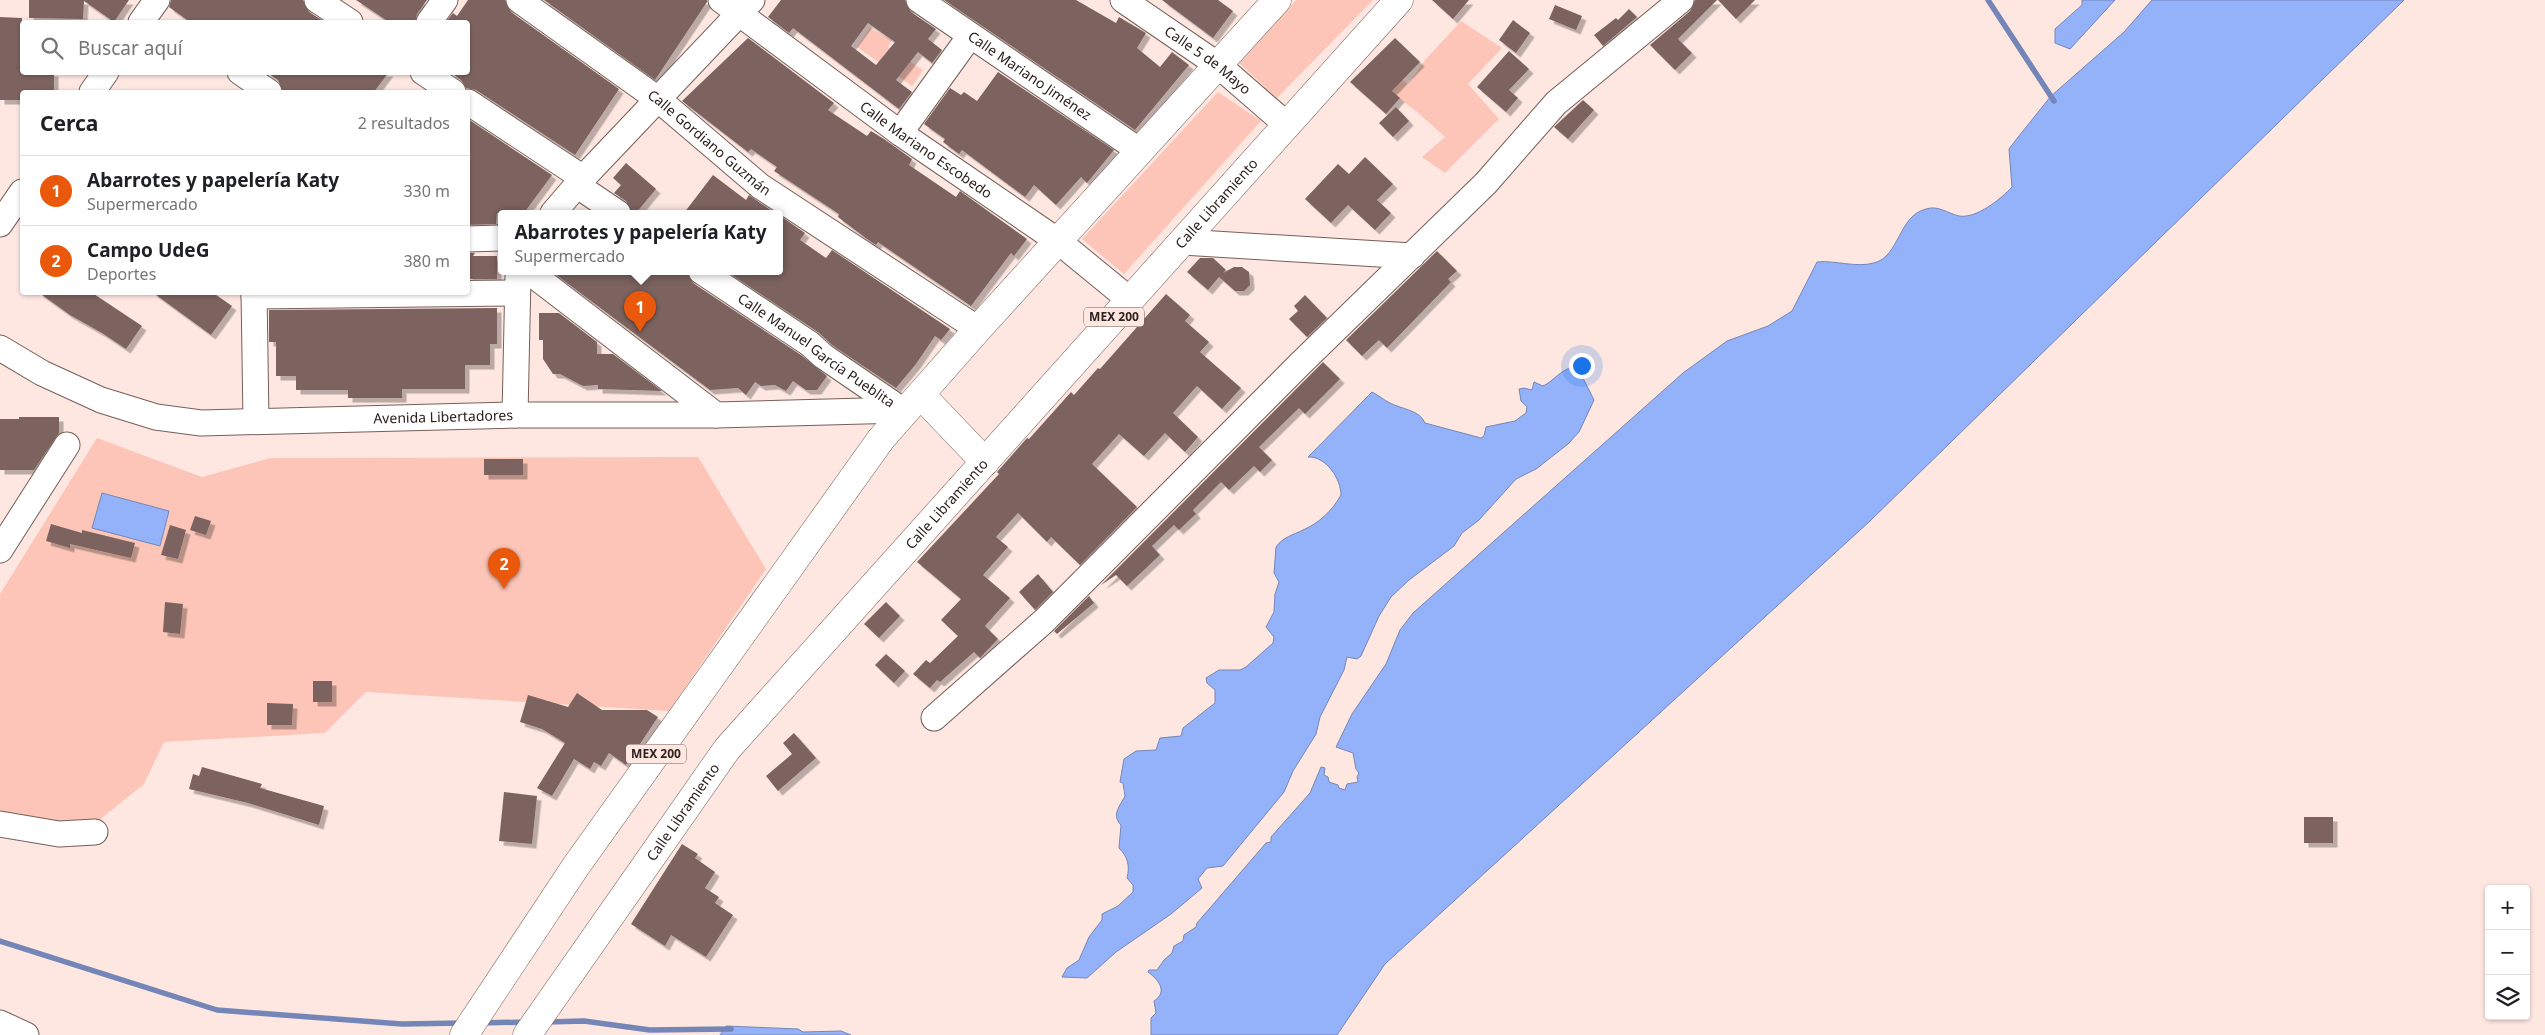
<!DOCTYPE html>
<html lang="es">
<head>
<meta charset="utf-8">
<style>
	body { margin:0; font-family:"Noto Sans",sans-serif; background:#f2f2f2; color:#202124 }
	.controls { position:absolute; right:15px; bottom:15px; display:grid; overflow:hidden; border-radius:5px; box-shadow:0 1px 4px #0004 }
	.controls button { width:45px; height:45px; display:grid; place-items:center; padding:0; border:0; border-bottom:1px solid #e0e0e0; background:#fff; color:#202124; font:25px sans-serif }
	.you { position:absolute; left:1581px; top:365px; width:18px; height:18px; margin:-12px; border:4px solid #fff; border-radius:50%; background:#1a73e8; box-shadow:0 0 0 8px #1a73e833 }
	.badge { display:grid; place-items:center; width:32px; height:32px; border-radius:50%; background:#ea580c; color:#fff; font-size:16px; font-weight:700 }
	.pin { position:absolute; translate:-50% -41px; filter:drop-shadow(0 1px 2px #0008) }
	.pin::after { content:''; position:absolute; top:26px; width:18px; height:15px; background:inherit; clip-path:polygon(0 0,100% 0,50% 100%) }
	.popup { position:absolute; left:498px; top:210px; width:285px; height:65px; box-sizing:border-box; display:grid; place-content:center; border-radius:5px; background:#fff; filter:drop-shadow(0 1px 4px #0005); font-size:16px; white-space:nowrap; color:#757577 }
	.popup b { font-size:19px; color:#202124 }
	.popup::after { content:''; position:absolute; left:50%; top:100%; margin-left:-10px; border:10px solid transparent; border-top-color:#fff }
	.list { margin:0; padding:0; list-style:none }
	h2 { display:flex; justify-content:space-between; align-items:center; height:65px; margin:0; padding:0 20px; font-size:21px }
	h2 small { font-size:16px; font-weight:400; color:#757577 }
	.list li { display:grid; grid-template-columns:32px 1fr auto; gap:15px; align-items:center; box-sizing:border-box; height:70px; padding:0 20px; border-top:1px solid #e0e0e0 }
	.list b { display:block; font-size:19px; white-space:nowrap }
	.list p { margin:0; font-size:16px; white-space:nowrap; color:#757577 }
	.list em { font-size:16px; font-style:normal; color:#757577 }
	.icon { flex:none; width:28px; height:28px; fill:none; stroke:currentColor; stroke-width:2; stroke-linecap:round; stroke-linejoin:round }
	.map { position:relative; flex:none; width:2545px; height:1035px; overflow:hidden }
	.search { position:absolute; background:#fff; box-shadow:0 1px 4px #0004; left:20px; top:20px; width:450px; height:55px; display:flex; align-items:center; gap:12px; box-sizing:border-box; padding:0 18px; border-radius:5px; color:#757577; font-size:19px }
	.panel { position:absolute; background:#fff; box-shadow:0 1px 4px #0004; left:20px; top:90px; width:450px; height:205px; border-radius:5px }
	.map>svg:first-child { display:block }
	.green { fill:#fcc5b7 }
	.water { fill:#93b2fa; stroke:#7486b8 }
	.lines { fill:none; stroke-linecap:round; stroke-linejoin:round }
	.stream { stroke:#7486b8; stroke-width:5.5 }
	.building { fill:#7c645e; fill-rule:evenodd; filter:url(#shadow) }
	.minor-casing { stroke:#765f59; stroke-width:27 }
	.highway-casing { stroke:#765f59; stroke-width:29 }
	.minor { stroke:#fff; stroke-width:25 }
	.highway { stroke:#fff; stroke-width:28 }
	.labels { text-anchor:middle; stroke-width:5; stroke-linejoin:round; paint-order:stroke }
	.shield { fill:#fee7e1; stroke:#6a5c58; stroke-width:1 }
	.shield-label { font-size:12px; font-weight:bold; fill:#2b211e }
	.street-label { font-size:14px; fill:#2b211e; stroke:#fee7e1 }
</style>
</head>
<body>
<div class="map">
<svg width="2545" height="1035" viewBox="0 0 2545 1035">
	<defs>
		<filter id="shadow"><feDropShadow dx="4.5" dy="4.5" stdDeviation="0" flood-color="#0004"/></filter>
	</defs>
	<rect width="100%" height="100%" fill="#fee7e1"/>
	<g class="green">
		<polygon points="1296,0 1373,0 1277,98 1239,63"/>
		<polygon points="1461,21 1502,48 1468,84 1499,119 1445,173 1422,157 1445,137 1416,111 1362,72 1374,62 1408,84 1425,60"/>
		<polygon points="870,28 892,40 888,47 923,70 912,86 857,47"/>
		<polygon points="1218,92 1261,121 1124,274 1082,239"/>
		<polygon points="97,438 202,477 270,458 698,457 766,569 669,711 366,692 325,733 164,742 144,784 88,829 0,815 0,594"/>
	</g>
	<g class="water">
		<polygon points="2082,0 2115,0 2070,49 2055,43 2055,29 2082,5"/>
		<path d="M2152 0H2404L1870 521 1385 964 1337 1035H1151V1018L1156 1013 1154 1001C1168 992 1159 980 1148 972L1149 970H1157L1164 960 1172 953 1174 946 1183 941 1184 935 1196 927 1197 923 1266 843 1271 842V837L1310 793 1321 767 1325 768 1324 775 1328 777 1329 782 1338 785 1339 788 1345 790 1347 784 1358 782 1357 777 1359 773 1356 769 1353 753 1336 747 1352 714 1386 664 1400 630 1413 613 1683 373 1727 341 1768 326 1792 311 1817 262C1836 260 1855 268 1874 263 1900 256 1898 216 1926 209 1938 205 1947 213 1959 216 1976 219 2001 199 2012 187L2009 149 2015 141 2051 96 2124 32Z"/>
		<path d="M1573 367 1575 374 1583 378 1594 400 1579 432 1568 444 1536 469 1516 479 1479 520 1462 533 1454 546 1409 580 1391 597 1379 616 1361 656 1357 659 1347 657 1344 670 1320 717 1316 734 1293 771 1284 792 1223 866 1207 868 1198 879 1202 888 1171 914 1116 952 1087 978 1062 977 1067 968 1079 960 1089 937 1102 920V914L1118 906 1133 892V885L1127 878C1130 866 1128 857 1119 848L1121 825C1111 815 1120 806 1125 796L1123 783 1120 782 1124 759 1136 751 1156 750 1160 738 1181 736 1183 728 1215 703V690L1207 683 1206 678 1219 670H1240L1246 667 1273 643 1274 637 1266 627 1274 612 1275 594 1279 582 1274 573 1276 547C1283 537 1293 535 1303 530 1319 523 1332 511 1341 495 1341 479 1326 456 1308 457L1372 392C1378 395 1384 400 1390 403 1401 409 1420 410 1425 423L1481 438 1484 436 1486 427 1515 421 1526 413 1527 407 1521 401 1519 389 1524 388 1532 390 1534 382 1543 386C1554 381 1560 370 1573 367Z"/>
		<polygon points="102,493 169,511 160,546 92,528"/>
		<polygon points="726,1026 798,1029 803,1032 841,1031 851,1035 720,1035"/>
	</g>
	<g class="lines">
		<g class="stream">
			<polyline points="1988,0 2054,101"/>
			<polyline points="0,941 217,1010 402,1024 462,1023"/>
			<polyline points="546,1022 584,1021 650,1030 731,1029"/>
			<polyline points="481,1023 527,1022"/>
		</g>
	</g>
	<g class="building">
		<polygon points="29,0 129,0 114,22 84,1 83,19 29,18"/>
		<polygon points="171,0 303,0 309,12 325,22 190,22 169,7"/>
		<polygon points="356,0 427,0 417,14 415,22 389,22"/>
		<polygon points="468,0 505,0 511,12 619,89 575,155 476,90 466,88 461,80 450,72 468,72 468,22 446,22 453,13 457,16"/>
		<polygon points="544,0 707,0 707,2 655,80"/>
		<path d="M781 0H905L911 12 936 29 928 39 942 50 932 63 918 52 896 80 912 92 899 109 793 28 789 33 768 17ZM868 23 895 42 876 65 851 46Z"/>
		<polygon points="944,0 1076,0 1116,23 1119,17 1146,33 1137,48 1160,67 1172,52 1189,65 1135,130"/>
		<polygon points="1162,0 1218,0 1233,11 1213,38"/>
		<polygon points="1432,0 1469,0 1453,19"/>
		<polygon points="1695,0 1717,0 1678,39 1692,53 1675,70 1650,45 1690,11"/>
		<polygon points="1718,0 1755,0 1736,19"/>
		<polygon points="1555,5 1582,16 1576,30 1549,19"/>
		<polygon points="1629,9 1637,17 1603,46 1594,35 1616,18 1618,20"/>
		<polygon points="0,17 22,18 22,72 54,72 54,92 22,92 22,100 0,100"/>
		<polygon points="1513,20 1530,33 1516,53 1499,40"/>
		<polygon points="748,38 834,103 828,110 867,136 871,131 884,139 912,159 909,165 956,197 960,191 1027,239 1014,256 1011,253 971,306 878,242 876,245 867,239 838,217 839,214 774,171 777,167 751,149 748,152 682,101"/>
		<polygon points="1395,38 1420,62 1392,91 1400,98 1386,114 1350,82"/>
		<polygon points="1509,51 1529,69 1509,90 1518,98 1506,112 1477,87"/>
		<polygon points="266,72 389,72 374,92 283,92 278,80"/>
		<polygon points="998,72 1114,150 1087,183 1081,177 1056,205 1034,185 1025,197 962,150 959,154 943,142 945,139 924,124 950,88 961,95 964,92 977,101"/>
		<polygon points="1583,100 1594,110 1568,139 1554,127"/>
		<polygon points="1396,107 1409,121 1393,137 1379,123"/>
		<polygon points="468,119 552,175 524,213 497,213 496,224 468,225"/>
		<polygon points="1365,157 1393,184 1377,200 1391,213 1375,230 1348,205 1331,223 1305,199 1338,164 1349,174"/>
		<polygon points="626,163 656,189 636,213 632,213 626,201 614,193 621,185 613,178"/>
		<polygon points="713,175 746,200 749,195 775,213 684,213"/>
		<polygon points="779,215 805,233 800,240 826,258 832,250 950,329 941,340 935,336 916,364 896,388 832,345 818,332 726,271 779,271"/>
		<polygon points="1437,251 1457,271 1448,279 1451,282 1387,348 1379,340 1362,356 1346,340"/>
		<polygon points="468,253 475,253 473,256 497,256 497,279 468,279"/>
		<polygon points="1200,258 1213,258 1226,270 1223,273 1234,267 1242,267 1249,272 1250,285 1244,291 1235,291 1219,277 1208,290 1187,272"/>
		<polygon points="551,271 687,271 693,283 801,355 827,376 817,390 806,390 793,381 786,391 775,385 761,386 755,382 746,395 738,388 710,390"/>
		<polygon points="38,292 91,292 142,326 126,349 102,333 70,315"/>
		<polygon points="152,292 212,292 232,306 211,335"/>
		<polygon points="1166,294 1190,315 1185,321 1209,342 1200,352 1241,388 1222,409 1197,386 1173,413 1198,437 1185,452 1165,433 1144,456 1119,434 1092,464 1137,507 1080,565 1051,537 1047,542 1018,513 996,537 1008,547 983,575 1010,598 985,626 998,639 980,658 974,652 940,682 937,680 930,688 913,674 926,660 930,663 958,636 941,620 961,599 917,562 999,474 997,472 1027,438 1029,439 1071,392 1074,395 1098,368 1100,369"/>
		<polygon points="1305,295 1327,318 1307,337 1289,319 1298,311 1294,306"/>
		<polygon points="497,308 497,344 490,344 490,365 465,365 465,389 402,389 402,398 348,398 348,390 296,390 296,376 276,376 276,342 269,342 269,310"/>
		<polygon points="539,313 559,313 597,342 597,354 613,354 662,391 598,389 598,385 583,386 560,374 553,374 543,359 543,340 539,340"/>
		<polygon points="1323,362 1340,379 1305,414 1299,408 1259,447 1272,460 1260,472 1254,466 1229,490 1221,482 1193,510 1196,514 1179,530 1174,525 1152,546 1160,555 1127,586 1116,575 1101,585"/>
		<polygon points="19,417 59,417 59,433 34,470 0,470 0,419 19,419"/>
		<rect x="484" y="459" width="39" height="16"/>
		<polygon points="195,516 211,521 206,535 190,530"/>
		<polygon points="51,524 82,533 82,530 135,543 131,558 70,544 70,548 46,541"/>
		<polygon points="170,525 186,530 178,559 161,555"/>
		<polygon points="1038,574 1053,592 1035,610 1019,592"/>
		<polygon points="1089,596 1094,603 1057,634 1054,631"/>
		<polygon points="165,602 183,604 180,634 163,632"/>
		<polygon points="886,602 900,616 879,638 864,624"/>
		<polygon points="886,654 905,671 894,683 875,665"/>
		<rect x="313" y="681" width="19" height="21"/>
		<polygon points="577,693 602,710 647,710 658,717 626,765 609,753 601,766 594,762 590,769 574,759 552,796 537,788 565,743 542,729 520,722 528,695 568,707"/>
		<polygon points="267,703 293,704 292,725 267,725"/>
		<polygon points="794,733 816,758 778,791 766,776 792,754 783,743"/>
		<polygon points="202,767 262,784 260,788 324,806 319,825 248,803 189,789 193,774 199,776"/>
		<polygon points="504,792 537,796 532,844 499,841"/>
		<rect x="2304" y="817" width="29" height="26"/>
		<polygon points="682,844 698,854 695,858 715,872 705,888 719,897 715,903 733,915 706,957 671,935 665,946 631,924"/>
	</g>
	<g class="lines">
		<defs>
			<g id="minor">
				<polyline points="317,0 350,22"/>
				<path id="s1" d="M519 0 659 100 760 186 978 329"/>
				<path id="s2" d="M721 0 900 133 1058 241 1130 300"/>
				<path id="s3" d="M919 0 1140 151"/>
				<path id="s4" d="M1123 0 1218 65 1287 125"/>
				<polyline points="141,22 157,0"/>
				<polyline points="429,22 445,0"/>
				<polyline points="240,72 269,92"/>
				<polyline points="423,72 453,92"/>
				<polyline points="92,92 106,72"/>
				<polyline points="468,102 583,178"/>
				<polyline points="900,133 970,36"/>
				<polyline points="578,186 618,213"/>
				<polyline points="553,213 583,178 752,0"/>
				<polyline points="0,224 22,192"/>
				<polyline points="468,239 501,238"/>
				<polyline points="1182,242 1412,256"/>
				<polyline points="528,271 716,415"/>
				<path id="s5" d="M701 271 810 344 823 356 902 410 903 415"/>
				<polyline points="254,292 256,421"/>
				<polyline points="254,296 516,293"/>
				<path id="s6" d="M0 348 42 373 101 400 156 417 201 423 515 415H716L902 410"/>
				<polyline points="515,415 518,276"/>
				<polyline points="0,550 67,445"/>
				<polyline points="934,718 1044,621 1301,363 1486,183 1556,103 1681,0"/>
				<polyline points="0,824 59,834 95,832"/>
				<polyline points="0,1023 26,1035"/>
			</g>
			<g id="highway">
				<polyline points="921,395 985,462"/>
				<polyline points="464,1035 576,866 881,439 978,329 1277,0"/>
				<path id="s7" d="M527 1035 727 749 1399 0"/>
			</g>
		</defs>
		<use href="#minor" class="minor-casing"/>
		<use href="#highway" class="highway-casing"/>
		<use href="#minor" class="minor"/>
		<use href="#highway" class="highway"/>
	</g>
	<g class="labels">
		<g class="shield">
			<rect x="1084" y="307.5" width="60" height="19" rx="4"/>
			<rect x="626" y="744.5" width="60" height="19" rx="4"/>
		</g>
		<g class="shield-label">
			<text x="1114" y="321">MEX 200</text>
			<text x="656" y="758">MEX 200</text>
		</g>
		<g class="street-label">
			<text dy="5" stroke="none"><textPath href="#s4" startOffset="104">Calle 5 de Mayo</textPath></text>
			<text dy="5" stroke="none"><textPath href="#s3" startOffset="134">Calle Mariano Jiménez</textPath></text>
			<text dy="5" stroke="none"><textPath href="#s1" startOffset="238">Calle Gordiano Guzmán</textPath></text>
			<text dy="5" stroke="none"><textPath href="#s2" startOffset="254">Calle Mariano Escobedo</textPath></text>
			<text dy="5" stroke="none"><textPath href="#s7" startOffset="1082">Calle Libramiento</textPath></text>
			<text dy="5" stroke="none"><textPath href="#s5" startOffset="140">Calle Manuel García Pueblita</textPath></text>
			<text dy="5" stroke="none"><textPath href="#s6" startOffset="459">Avenida Libertadores</textPath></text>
			<text dy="5" stroke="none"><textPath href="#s7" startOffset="678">Calle Libramiento</textPath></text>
			<text dy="5" stroke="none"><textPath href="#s7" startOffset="272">Calle Libramiento</textPath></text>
		</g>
	</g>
</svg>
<div class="controls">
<button>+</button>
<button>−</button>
<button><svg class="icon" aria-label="layers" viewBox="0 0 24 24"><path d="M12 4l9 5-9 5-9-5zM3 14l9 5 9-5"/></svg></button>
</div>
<div class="you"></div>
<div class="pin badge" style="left:640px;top:332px">1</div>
<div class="popup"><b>Abarrotes y papelería Katy</b>Supermercado</div>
<div class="pin badge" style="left:504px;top:589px">2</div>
<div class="search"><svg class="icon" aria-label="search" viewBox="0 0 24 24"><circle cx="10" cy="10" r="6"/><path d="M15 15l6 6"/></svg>Buscar aquí</div>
<section class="panel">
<h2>Cerca<small>2 resultados</small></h2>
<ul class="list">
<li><span class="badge">1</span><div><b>Abarrotes y papelería Katy</b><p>Supermercado</p></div><em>330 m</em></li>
<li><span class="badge">2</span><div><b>Campo UdeG</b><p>Deportes</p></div><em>380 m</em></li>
</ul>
</section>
</div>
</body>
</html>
